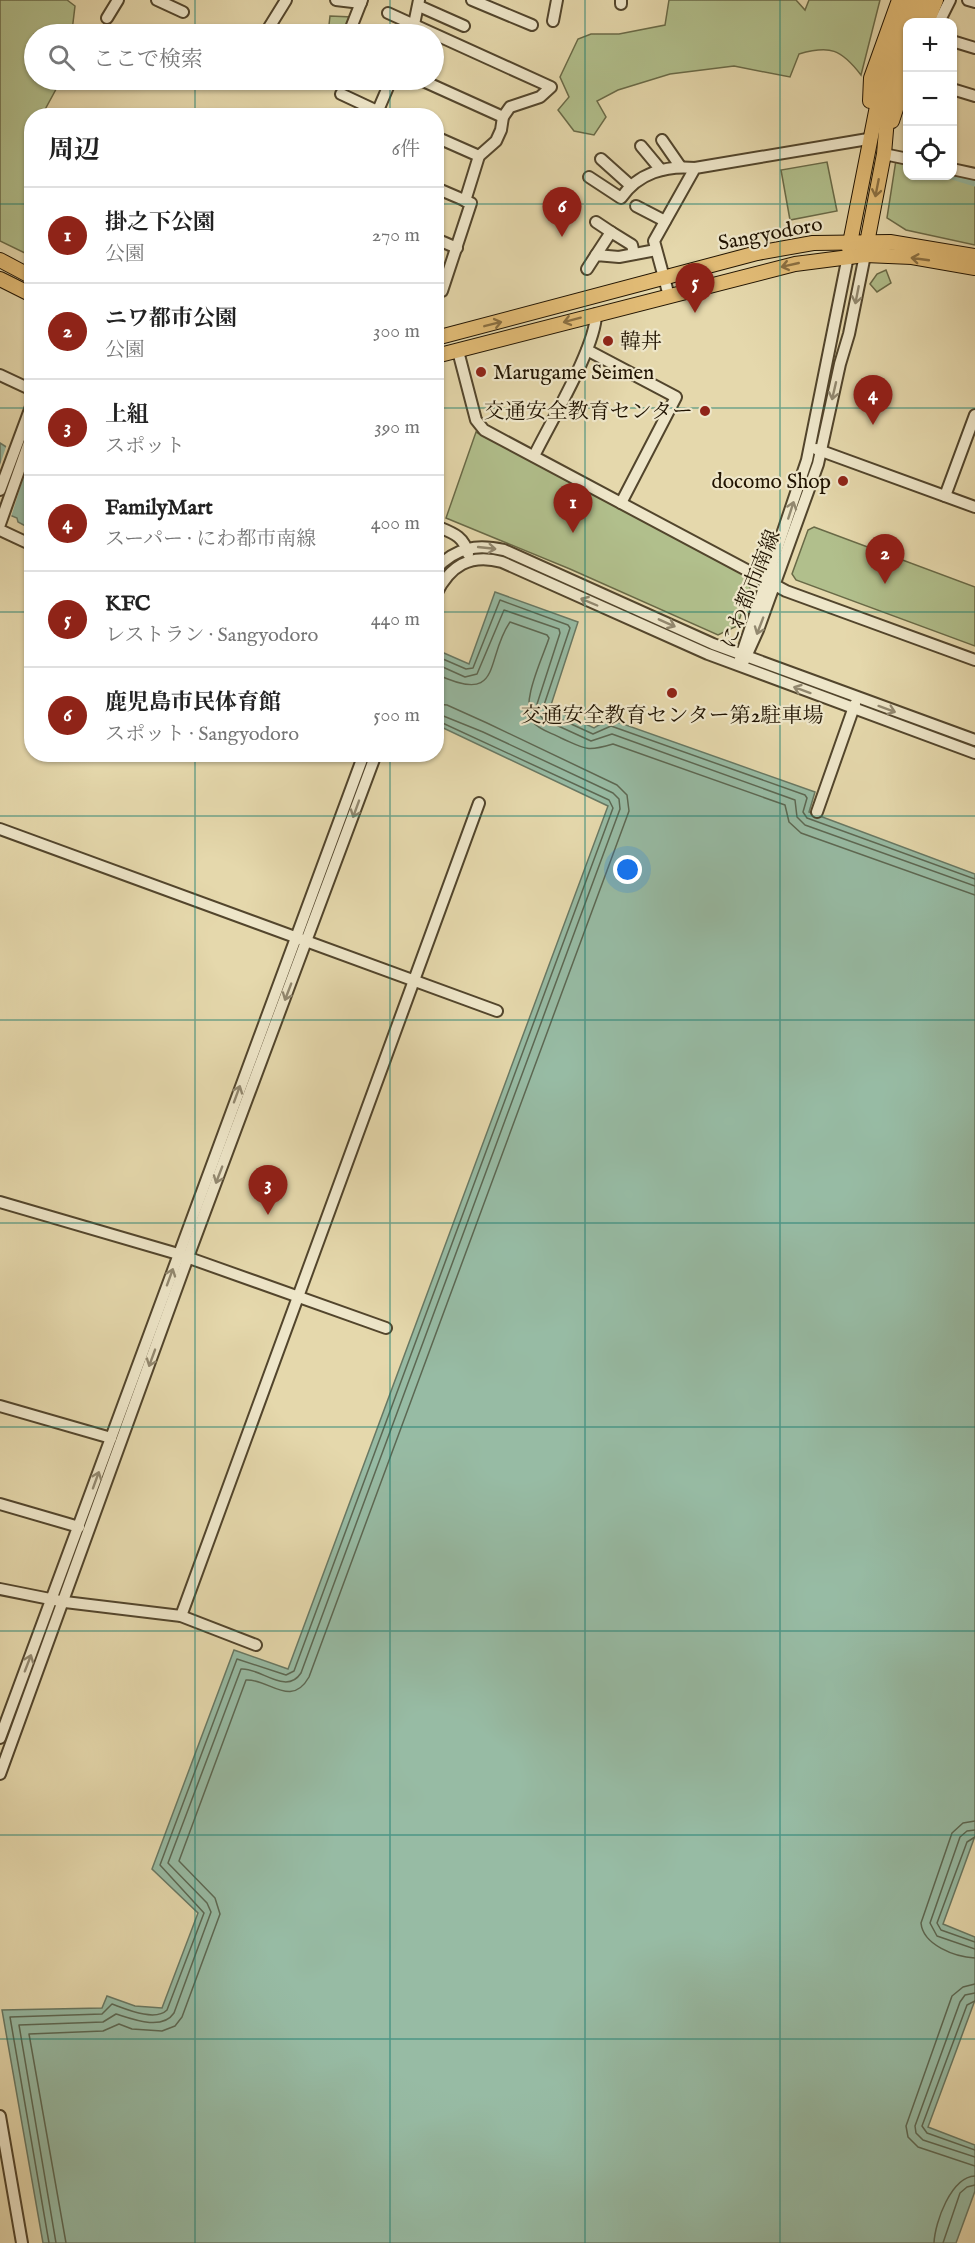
<!DOCTYPE html>
<html lang="ja">
<head>
<meta charset="utf-8">
<style>
	body { margin:0; font-family:"IM FELL English","Noto Serif JP",serif; background:#f6f6f6; color:#222 }
	.controls { position:absolute; right:18px; top:18px; display:grid; overflow:hidden; border-radius:12px; box-shadow:0 2px 4px #0004 }
	.controls button { width:54px; height:54px; display:grid; place-items:center; padding:0; border:0; border-bottom:2px solid #e0e0e0; background:#fff; color:#222; font:30px sans-serif }
	.you { position:absolute; left:628px; top:870px; width:21px; height:21px; margin:-15px; border:4px solid #fff; border-radius:50%; background:#1a73e8; box-shadow:0 0 0 9px #1a73e833 }
	.badge { display:grid; place-items:center; width:39px; height:39px; border-radius:50%; background:#8f2418; color:#fff; font-size:20px; font-weight:700 }
	.pin { position:absolute; translate:-50% -50px; filter:drop-shadow(0 2px 3px #0008) }
	.pin::after { content:''; position:absolute; top:32px; width:21px; height:18px; background:inherit; clip-path:polygon(0 0,100% 0,50% 100%) }
	.list { margin:0; padding:0; list-style:none }
	h2 { display:flex; justify-content:space-between; align-items:center; height:78px; margin:0; padding:0 24px; font-size:26px }
	h2 small { font-size:20px; font-weight:400; color:#767676 }
	.list li { display:grid; grid-template-columns:39px 1fr auto; gap:18px; align-items:center; box-sizing:border-box; height:96px; padding:0 24px; border-top:2px solid #e0e0e0 }
	.list b { display:block; font-size:22px; white-space:nowrap }
	.list p { margin:0; font-size:20px; white-space:nowrap; color:#767676 }
	.list em { font-size:20px; font-style:normal; color:#767676 }
	.icon { flex:none; width:33px; height:33px; fill:none; stroke:currentColor; stroke-width:2; stroke-linecap:round; stroke-linejoin:round }
	.map { position:relative; flex:none; width:975px; height:2243px; overflow:hidden }
	.search { position:absolute; background:#fff; box-shadow:0 2px 4px #0004; left:24px; top:24px; width:420px; height:66px; display:flex; align-items:center; gap:15px; box-sizing:border-box; padding:0 21px; border-radius:33px; color:#767676; font-size:22px }
	.panel { position:absolute; background:#fff; box-shadow:0 2px 4px #0004; left:24px; top:108px; width:420px; height:654px; border-radius:24px }
	.map>svg:first-child { display:block }
	.green { fill:#b1bf8c; stroke:#696a47; stroke-width:1.5 }
	.water { fill:#97bba4; stroke:#687863; stroke-width:1.5 }
	.pier { fill:#e5d8ac }
	.lines { fill:none; stroke-linecap:round; stroke-linejoin:round }
	.shore { stroke:#5c6853; stroke-width:1.5 }
	.canal { stroke:#97bba4; stroke-width:9 }
	.minor-casing { stroke:#52452c; stroke-width:14 }
	.major-casing { stroke:#211402; stroke-width:16 }
	.minor { stroke:#eee6c9; stroke-width:10 }
	.major { stroke:#e2bc76; stroke-width:14 }
	.oneway { stroke:#8b7042 }
	.oneway2 { stroke:#92886f }
	.grid { fill:none; stroke:#0f766e; stroke-width:1.5; stroke-opacity:0.55 }
	.poi-dot { fill:#8f2418; stroke:#eee6c9; stroke-width:2 }
	.labels { text-anchor:middle; stroke-width:4.5; stroke-linejoin:round; paint-order:stroke }
	.street-label { font-size:21px; fill:#211402; stroke:#eee6c9 }
	.poi-label { font-size:21px; fill:#211402; stroke:#eee6c9; text-anchor:start }
</style>
</head>
<body>
<div class="map">
<svg width="975" height="2243" viewBox="0 0 975 2243">
	<rect width="100%" height="100%" fill="#e5d8ac"/>
	<filter id="stains"><feTurbulence type="fractalNoise" baseFrequency=".00333" numOctaves="4"/><feColorMatrix values="0 0 0 0 .2 0 0 0 0 .09 0 0 0 0 .02 0 0 0 .5 -.17"/></filter>
	<radialGradient id="worn" r=".72"><stop offset=".6" stop-color="#630" stop-opacity="0"/><stop offset="1" stop-color="#630" stop-opacity=".3"/></radialGradient>
	<g class="green">
		<polygon points="0,0 67,0 75,6 72,31 77,34 34,34 34,80 61,80 42,115 32,116 31,256 0,241"/>
		<path d="M669 0H796L805 10 809 0H880L861 75C841 49 830 45 799 54L790 77 734 66 670 74 618 90 597 101 606 117 594 135 574 131 558 110 569 97 560 77 578 39 591 34H619L665 25Z"/>
		<polygon points="330,16 352,17 345,30 328,34"/>
		<polygon points="896,160 907,163 908,176 952,176 953,173 975,178 975,245 906,230 887,218"/>
		<polygon points="827,162 837,211 790,220 781,170"/>
		<polygon points="886,270 891,283 877,292 870,284 877,274"/>
		<polygon points="476,432 748,577 750,589 737,626 718,635 570,569 446,518"/>
		<polygon points="814,527 975,587 975,646 796,580 792,574 808,530"/>
	</g>
	<g class="water">
		<polygon points="0,443 19,455 31,455 31,529 18,522 17,518 0,511"/>
		<polygon points="495,592 578,622 550,708 594,728 609,719 815,792 809,812 975,874 975,1836 943,1924 975,1937 975,2000 928,2127 975,2145 975,2191 956,2243 43,2243 2,2010 102,2008 107,1996 135,2006 162,2008 198,1913 152,1869 234,1650 288,1669 608,806 437,725 437,650 469,664"/>
	</g>
	<polygon class="pier" points="7,444 20,452 31,453 11,517 0,512 0,465"/>
	<g class="lines">
		<g class="shore">
			<polyline points="436,656 466,669 473,668 500,600 568,625 570,628 544,705 547,713 593,734 611,726 805,795 807,798 803,812 807,818 975,879"/>
			<polyline points="436,664 465,677 477,674 504,610 559,629 560,633 537,704 538,713 543,719 591,741 612,734 795,800 797,817 805,825 975,886"/>
			<path d="M436 674C504 706 484 660 510 622L547 635 549 638C543 657 519 705 533 722 539 730 552 733 561 738 586 749 586 752 613 744L785 805 789 822 801 833 975 895"/>
			<path d="M975 1821 963 1823 952 1833 921 1923C923 1945 955 1957 975 1958"/>
			<polyline points="975,1830 967,1831 960,1837 930,1923 937,1936 975,1949"/>
			<polyline points="975,1837 967,1842 937,1923 941,1930 975,1942"/>
			<polyline points="975,1984 963,1987 952,1996 906,2126 908,2137 918,2147 975,2166"/>
			<polyline points="975,1993 965,1995 960,2002 915,2126 916,2133 923,2140 975,2157"/>
			<polyline points="975,2001 967,2005 922,2126 927,2133 975,2150"/>
			<path d="M49 2243 10 2017 102 2014 112 2004C126 2009 155 2022 167 2010L204 1913 160 1865 237 1659 286 1675 294 1671 613 808 609 800 436 720"/>
			<path d="M56 2243 19 2025 103 2022 116 2014C132 2019 162 2031 174 2013L211 1912 207 1903 168 1863 241 1669C260 1667 286 1696 301 1673L620 809 619 799 613 793 483 732 436 713"/>
			<path d="M66 2243 29 2034 103 2031 119 2024 132 2029 162 2031 175 2026 182 2017 220 1914 215 1898 179 1861 246 1680C268 1678 291 1709 309 1677L629 811 627 795 617 785 487 723 447 705 436 704"/>
			<path d="M934 2243C935 2222 951 2177 975 2176"/>
			<polyline points="943,2243 960,2193 967,2187 975,2185"/>
		</g>
		<polyline class="canal" points="952,175 975,182"/>
		<defs>
			<g id="minor">
				<polyline points="157,0 183,12"/>
				<polyline points="336,0 361,3"/>
				<polyline points="472,0 532,25"/>
				<polyline points="968,0 975,2"/>
				<polyline points="621,4 621,0"/>
				<polyline points="419,6 464,26"/>
				<polyline points="388,13 551,87 540,97 510,107 503,117 501,130 496,141 479,156 465,201"/>
				<polyline points="107,18 118,0"/>
				<polyline points="553,21 557,0"/>
				<polyline points="939,22 950,0"/>
				<polyline points="265,34 286,0"/>
				<polyline points="344,34 349,33 362,0"/>
				<polyline points="412,34 419,0"/>
				<polyline points="952,41 975,48"/>
				<polyline points="421,80 503,117"/>
				<polyline points="952,89 975,96"/>
				<polyline points="341,94 388,116"/>
				<polyline points="376,115 391,80"/>
				<polyline points="436,137 479,156"/>
				<polyline points="662,140 680,166"/>
				<polyline points="641,146 661,170"/>
				<polyline points="884,154 908,159"/>
				<polyline points="601,159 630,185"/>
				<polyline points="952,169 975,174"/>
				<path d="M589 177 621 198C638 173 666 165 695 168"/>
				<polyline points="436,188 471,203 442,291 436,289"/>
				<polyline points="636,206 665,221"/>
				<polyline points="596,222 611,232 596,255"/>
				<polyline points="611,232 632,245 634,254"/>
				<polyline points="436,239 457,248"/>
				<polyline points="587,269 596,255 619,257 656,250"/>
				<polyline points="669,296 654,241 695,168 868,139"/>
				<polyline points="587,350 676,397 621,503"/>
				<polyline points="458,351 476,420 484,430 786,591 975,660"/>
				<polyline points="0,375 32,390"/>
				<polyline points="816,449 975,507"/>
				<path d="M534 456C550 423 596 347 596 314"/>
				<polyline points="0,490 32,404"/>
				<polyline points="945,496 975,415"/>
				<polyline points="0,524 32,434"/>
				<path d="M436 526C453 533 464 536 468 554"/>
				<polyline points="0,530 32,545"/>
				<path d="M436 569C456 547 477 544 504 550L713 644 975 740"/>
				<path d="M436 594C450 566 470 553 502 562L708 654 975 753"/>
				<polyline points="740,659 807,460 848,256"/>
				<polyline points="744,661 758,630 818,464 840,364 849,334 865,255"/>
				<polyline points="817,812 855,704"/>
				<polyline points="0,829 497,1011"/>
				<polyline points="0,1202 178,1254 386,1328"/>
				<polyline points="0,1406 111,1438"/>
				<polyline points="0,1504 79,1527"/>
				<polyline points="0,1589 65,1602 181,1616 256,1645"/>
				<polyline points="181,1616 479,803"/>
				<polyline points="0,1738 364,754"/>
				<polyline points="0,1774 188,1257 376,754"/>
				<polyline points="0,2116 22,2243"/>
			</g>
			<g id="major">
				<polyline points="913,22 923,0"/>
				<polyline points="927,22 936,0"/>
				<polyline points="870,101 871,78 899,0"/>
				<polyline points="892,121 908,72"/>
				<polyline points="849,248 881,86 911,0"/>
				<polyline points="866,248 884,154 889,95 908,39"/>
				<polyline points="0,260 32,277"/>
				<polyline points="0,279 32,295"/>
				<polyline points="436,338 757,253 813,243 890,242 975,256"/>
				<polyline points="436,356 795,264 865,255 912,257 975,268"/>
			</g>
		</defs>
		<use href="#minor" class="minor-casing"/>
		<use href="#major" class="major-casing"/>
		<use href="#minor" class="minor"/>
		<use href="#major" class="major"/>
	</g>
	<defs><path id="oneway-shaft" d="M-6 0H5M1.5-3L5.5 0L1.5 3" fill="none" stroke-width="1.6" stroke-linecap="round" stroke-linejoin="round" transform="scale(1.5)"/></defs>
	<g class="oneway">
		<use href="#oneway-shaft" transform="translate(877 188) rotate(101)"/>
		<use href="#oneway-shaft" transform="translate(920 259) rotate(-172)"/>
		<use href="#oneway-shaft" transform="translate(790 265) rotate(167)"/>
		<use href="#oneway-shaft" transform="translate(572 320) rotate(165)"/>
		<use href="#oneway-shaft" transform="translate(493 324) rotate(-14)"/>
	</g>
	<g class="oneway2">
		<use href="#oneway-shaft" transform="translate(857 295) rotate(101)"/>
		<use href="#oneway-shaft" transform="translate(834 391) rotate(103)"/>
		<use href="#oneway-shaft" transform="translate(791 510) rotate(-72)"/>
		<use href="#oneway-shaft" transform="translate(487 548) rotate(6)"/>
		<use href="#oneway-shaft" transform="translate(589 602) rotate(-157)"/>
		<use href="#oneway-shaft" transform="translate(667 623) rotate(24)"/>
		<use href="#oneway-shaft" transform="translate(760 626) rotate(111)"/>
		<use href="#oneway-shaft" transform="translate(802 690) rotate(-160)"/>
		<use href="#oneway-shaft" transform="translate(887 709) rotate(20)"/>
		<use href="#oneway-shaft" transform="translate(356 809) rotate(110)"/>
		<use href="#oneway-shaft" transform="translate(288 992) rotate(111)"/>
		<use href="#oneway-shaft" transform="translate(237 1094) rotate(-70)"/>
		<use href="#oneway-shaft" transform="translate(219 1175) rotate(111)"/>
		<use href="#oneway-shaft" transform="translate(170 1277) rotate(-70)"/>
		<use href="#oneway-shaft" transform="translate(152 1358) rotate(110)"/>
		<use href="#oneway-shaft" transform="translate(96 1480) rotate(-70)"/>
		<use href="#oneway-shaft" transform="translate(28 1663) rotate(-69)"/>
	</g>
	<path class="grid" d="M195 0V34M390 0V34M585 0V2243M780 0V2243M195 80V116M390 80V116M0 204H32M436 204H975M0 408H32M436 408H975M0 612H32M436 612H975M195 754V2243M390 754V2243M0 816H975M0 1020H975M0 1223H975M0 1427H975M0 1631H975M0 1835H975M0 2039H975"/>
	<g class="poi-dot">
		<circle cx="608" cy="341" r="6"/>
		<circle cx="481" cy="372" r="6"/>
		<circle cx="705" cy="411" r="6"/>
		<circle cx="843" cy="481" r="6"/>
		<circle cx="672" cy="693" r="6"/>
	</g>
	<g class="labels">
		<g class="street-label">
			<text transform="translate(770 233) rotate(-11)" y="7">Sangyodoro</text>
			<text transform="translate(750 589) rotate(-68)" y="7">にわ都市南線</text>
		</g>
		<g class="poi-label">
			<text x="620" y="348">韓丼</text>
			<text x="493" y="379">Marugame Seimen</text>
			<text x="693" y="418" text-anchor="end">交通安全教育センター</text>
			<text x="831" y="488" text-anchor="end">docomo Shop</text>
			<text x="672" y="722" text-anchor="middle">交通安全教育センター第2駐車場</text>
		</g>
	</g>
	<rect width="100%" height="100%" filter="url(#stains)"/>
	<rect width="100%" height="100%" fill="url(#worn)"/>
</svg>
<div class="controls">
<button>+</button>
<button>−</button>
<button><svg class="icon" aria-label="locate" viewBox="0 0 24 24"><circle cx="12" cy="12" r="6"/><path d="M12 2v4M12 18v4M2 12h4M18 12h4"/></svg></button>
</div>
<div class="you"></div>
<div class="pin badge" style="left:573px;top:533px">1</div>
<div class="pin badge" style="left:885px;top:584px">2</div>
<div class="pin badge" style="left:268px;top:1215px">3</div>
<div class="pin badge" style="left:873px;top:425px">4</div>
<div class="pin badge" style="left:695px;top:313px">5</div>
<div class="pin badge" style="left:562px;top:237px">6</div>
<div class="search"><svg class="icon" aria-label="search" viewBox="0 0 24 24"><circle cx="10" cy="10" r="6"/><path d="M15 15l6 6"/></svg>ここで検索</div>
<section class="panel">
<h2>周辺<small>6件</small></h2>
<ul class="list">
<li><span class="badge">1</span><div><b>掛之下公園</b><p>公園</p></div><em>270 m</em></li>
<li><span class="badge">2</span><div><b>ニワ都市公園</b><p>公園</p></div><em>300 m</em></li>
<li><span class="badge">3</span><div><b>上組</b><p>スポット</p></div><em>390 m</em></li>
<li><span class="badge">4</span><div><b>FamilyMart</b><p>スーパー · にわ都市南線</p></div><em>400 m</em></li>
<li><span class="badge">5</span><div><b>KFC</b><p>レストラン · Sangyodoro</p></div><em>440 m</em></li>
<li><span class="badge">6</span><div><b>鹿児島市民体育館</b><p>スポット · Sangyodoro</p></div><em>500 m</em></li>
</ul>
</section>
</div>
</body>
</html>
